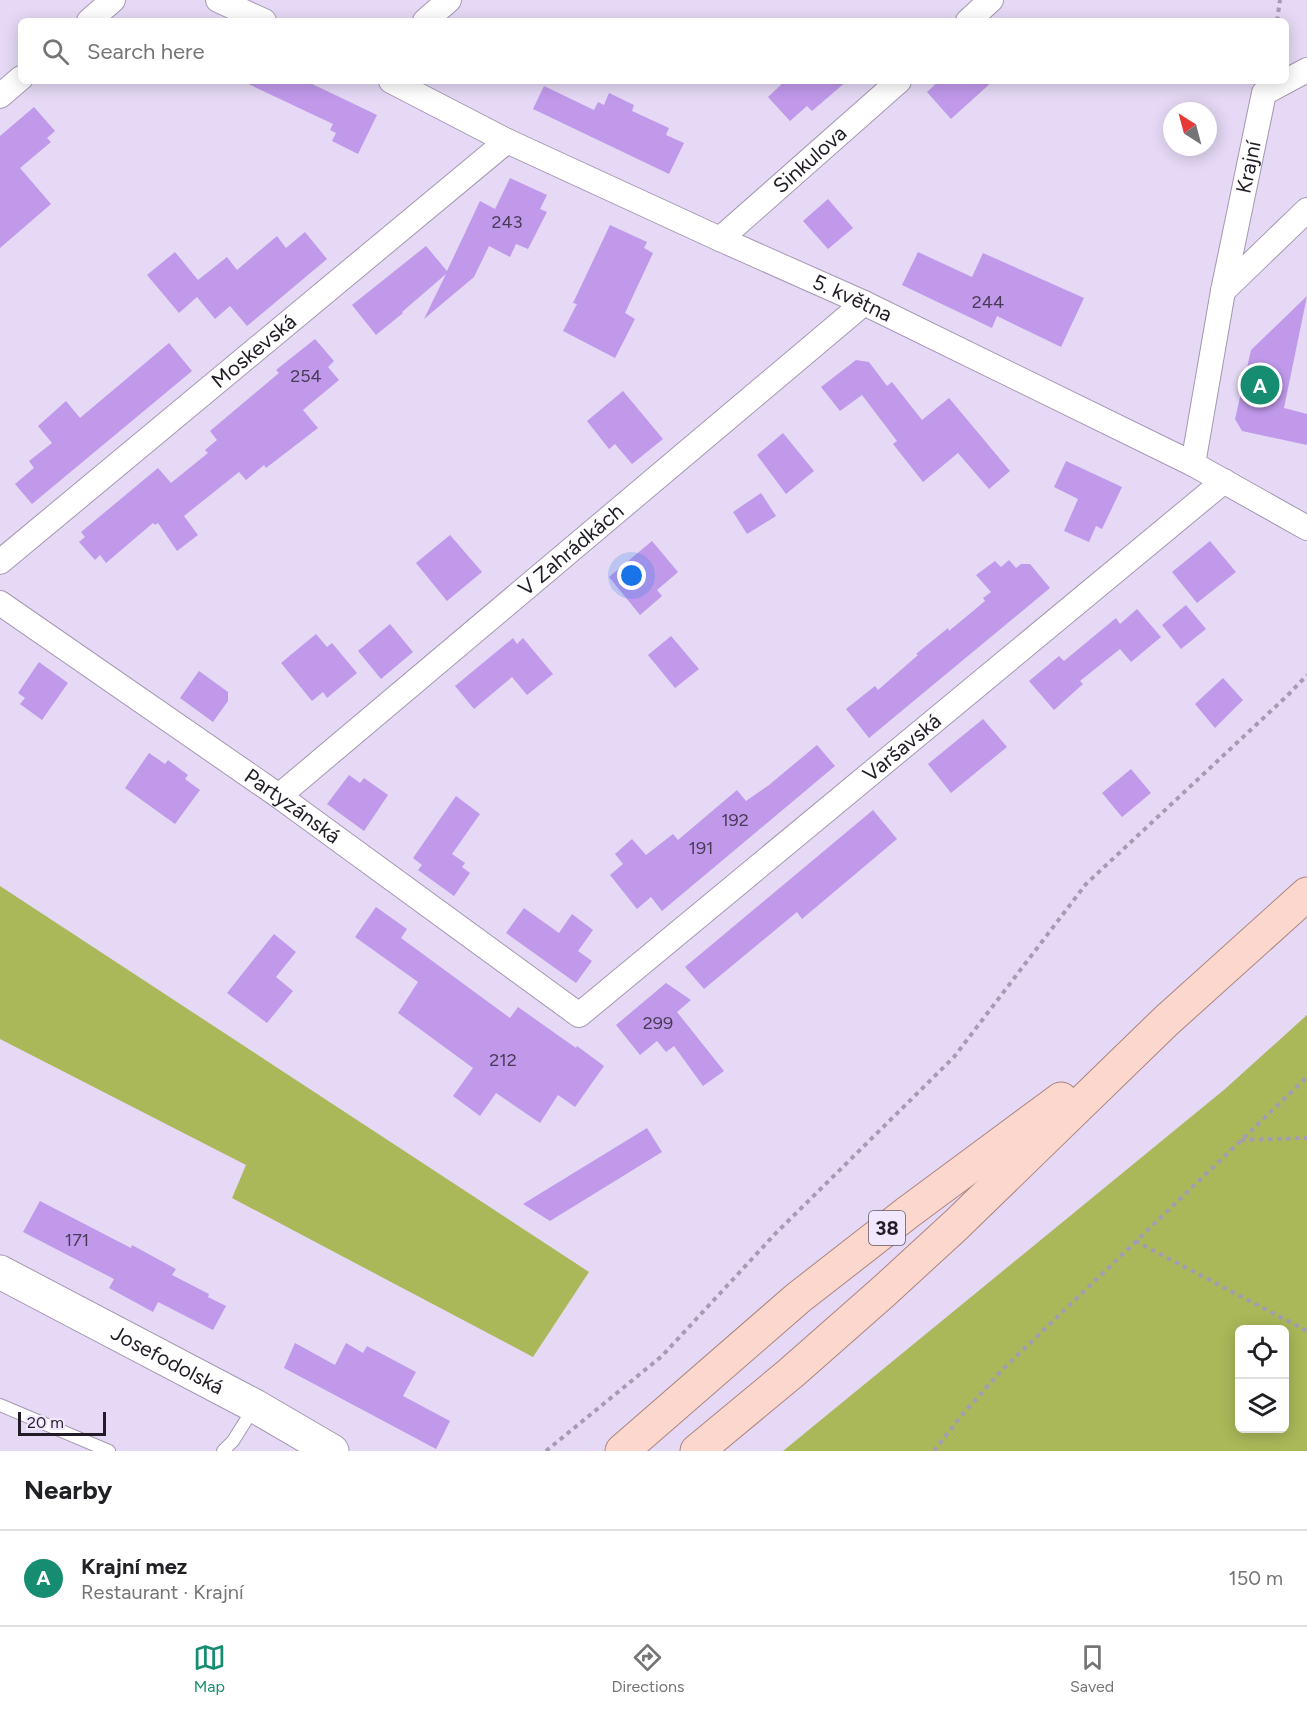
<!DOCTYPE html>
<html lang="en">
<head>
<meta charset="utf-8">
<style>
	body { margin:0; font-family:Figtree,sans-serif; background:#f6f6f6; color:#202124 }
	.controls { position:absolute; right:18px; bottom:18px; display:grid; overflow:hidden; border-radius:9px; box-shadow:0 3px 15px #0003 }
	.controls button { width:54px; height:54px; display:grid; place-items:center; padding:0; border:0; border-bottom:2px solid #e0e0e0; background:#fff; color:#202124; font:30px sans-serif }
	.compass { position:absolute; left:1163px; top:102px; width:54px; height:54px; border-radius:50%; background:#fff; box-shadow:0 3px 15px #0003; rotate:324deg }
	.scale { position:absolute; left:18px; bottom:15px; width:88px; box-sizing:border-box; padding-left:6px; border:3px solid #211c26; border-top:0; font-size:16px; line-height:21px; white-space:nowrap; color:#211c26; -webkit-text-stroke:4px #f1e7fe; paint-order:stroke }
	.you { position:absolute; left:632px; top:576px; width:21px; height:21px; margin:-15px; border:4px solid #fff; border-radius:50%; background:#1a73e8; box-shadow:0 0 0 9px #1a73e833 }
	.badge { display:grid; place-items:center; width:39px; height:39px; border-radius:50%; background:#168d70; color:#fff; font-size:20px; font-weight:700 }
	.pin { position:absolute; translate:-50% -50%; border:3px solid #fff; box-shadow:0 2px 6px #0006 }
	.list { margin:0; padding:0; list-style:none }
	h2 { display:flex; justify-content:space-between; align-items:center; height:78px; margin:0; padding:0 24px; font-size:26px }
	h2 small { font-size:20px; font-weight:400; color:#757577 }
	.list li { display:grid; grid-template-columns:39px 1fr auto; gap:18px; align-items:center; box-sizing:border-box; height:96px; padding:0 24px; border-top:2px solid #e0e0e0 }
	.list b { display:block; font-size:22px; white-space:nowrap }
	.list p { margin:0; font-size:20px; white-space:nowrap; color:#757577 }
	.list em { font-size:20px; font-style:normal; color:#757577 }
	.icon { flex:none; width:33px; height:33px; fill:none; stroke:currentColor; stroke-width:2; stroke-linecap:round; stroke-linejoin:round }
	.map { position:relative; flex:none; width:1307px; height:1451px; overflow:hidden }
	.search { position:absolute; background:#fff; box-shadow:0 3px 15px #0003; left:18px; right:18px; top:18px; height:66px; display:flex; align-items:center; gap:15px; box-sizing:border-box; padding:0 21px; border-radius:9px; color:#757577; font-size:22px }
	.sheet { height:174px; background:#fff }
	nav { display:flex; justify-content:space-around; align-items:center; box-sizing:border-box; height:84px; border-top:2px solid #e0e0e0; background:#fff; font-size:16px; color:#757577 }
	nav a { display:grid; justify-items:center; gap:3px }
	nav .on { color:#168d70 }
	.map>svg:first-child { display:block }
	.forest { fill:#aab859; fill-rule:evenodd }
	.building { fill:#c099eb }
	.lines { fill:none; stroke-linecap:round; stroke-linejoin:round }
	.service-casing { stroke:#a498b2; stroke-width:14 }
	.minor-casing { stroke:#a498b2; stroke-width:26 }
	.secondary-casing { stroke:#a498b2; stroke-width:35 }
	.primary-casing { stroke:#ad847e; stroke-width:35 }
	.path { stroke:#a69cb2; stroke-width:4; stroke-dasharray:4.5 4.5; stroke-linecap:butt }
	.service { stroke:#fff; stroke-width:12 }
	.minor { stroke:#fff; stroke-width:24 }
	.secondary { stroke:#fff; stroke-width:33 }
	.primary { stroke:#fbd7ce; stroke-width:33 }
	.labels { text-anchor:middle; stroke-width:4.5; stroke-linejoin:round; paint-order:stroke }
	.number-label { font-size:18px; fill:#493b57 }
	.shield { fill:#f1e7fe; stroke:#5f5967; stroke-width:1.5 }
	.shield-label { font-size:20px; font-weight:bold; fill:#211c26 }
	.street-label { font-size:21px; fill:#211c26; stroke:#f1e7fe }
</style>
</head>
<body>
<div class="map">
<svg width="1307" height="1451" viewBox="0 0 1307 1451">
	<rect width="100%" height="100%" fill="#e5d9f5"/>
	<g class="forest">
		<polygon points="0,886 589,1272 533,1357 232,1198 246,1165 0,1039"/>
		<path d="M1307 1015V1451H783L1225 1089ZM1240 1330H1284V1428H1240Z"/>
	</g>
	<g class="building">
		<polygon points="242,81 306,81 377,115 358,154 332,141 336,133 330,130 333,124"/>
		<polygon points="785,81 847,81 812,111 807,106 790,121 768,97"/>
		<polygon points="939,81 993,81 951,119 927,92"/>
		<polygon points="544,86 594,110 598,102 604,105 609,93 634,105 632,111 669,128 666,135 684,143 669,174 533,109"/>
		<polygon points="34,107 55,131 47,138 51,142 20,168 51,204 0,248 0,136"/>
		<polygon points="510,178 547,195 540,209 547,212 528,249 516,244 510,257 489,246 474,277 424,319 446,274 402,312 403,313 376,335 352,305 426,246 447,271 480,201 495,209"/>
		<polygon points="828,199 853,228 828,249 803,221"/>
		<polygon points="610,225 647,242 644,248 653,253 625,313 635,319 615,358 563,331 577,304 573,303"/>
		<polygon points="305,232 327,259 247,326 230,306 215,319 197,297 179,313 147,275 175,252 198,280 227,257 237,270 277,236 286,248"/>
		<polygon points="918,252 972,277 983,253 1084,298 1061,347 997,316 992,328 902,285"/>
		<polygon points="1307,296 1284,408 1307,414 1307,445 1242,431 1235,419 1251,350"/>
		<polygon points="315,339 334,361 328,367 339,380 303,410 318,428 266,468 264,465 246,480 239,472 184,516 198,535 177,551 158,523 155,525 153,523 106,563 100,555 95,560 79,542 85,537 81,532 158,468 171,483 208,453 205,450 217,440 210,431 279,373 276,370"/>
		<polygon points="169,343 192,371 32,504 15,484 34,468 29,461 52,443 38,426 66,401 80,418"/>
		<polygon points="856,360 869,362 887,386 892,382 922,420 949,398 1010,471 989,489 958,453 923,482 893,444 897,441 862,395 840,411 821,387"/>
		<polygon points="623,391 663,439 632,464 615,444 609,449 587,421"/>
		<polygon points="783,433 814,471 786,494 757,455"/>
		<polygon points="1066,461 1122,487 1102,529 1096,526 1089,542 1064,531 1078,499 1054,487"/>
		<polygon points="761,493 776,516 747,534 733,512"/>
		<polygon points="450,535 482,572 447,601 416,563"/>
		<polygon points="652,541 678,572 657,590 662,596 640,615 609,577"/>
		<polygon points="1210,541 1236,572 1197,603 1172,572"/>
		<polygon points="1009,560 1016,568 1021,564 1030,564 1050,588 869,738 846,709 875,686 878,690 918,655 916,654 948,628 949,631 985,601 983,598 991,592 976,575 995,561 1001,567"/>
		<polygon points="1186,605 1206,629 1181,649 1162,625"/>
		<polygon points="1137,609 1161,637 1131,662 1120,649 1080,681 1083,684 1054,710 1029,681 1059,656 1064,661 1116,618 1120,624"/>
		<polygon points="390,624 413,652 381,679 358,651"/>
		<polygon points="316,634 327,647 332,643 357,673 327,698 323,692 312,701 281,663"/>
		<polygon points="671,636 699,669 675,688 648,655"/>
		<polygon points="513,638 517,644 523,638 553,674 527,695 512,677 474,709 455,686"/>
		<polygon points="39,662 68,683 42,720 20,704 25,698 18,693"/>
		<polygon points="199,671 228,692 228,701 213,722 180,698"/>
		<polygon points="1223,678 1243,700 1215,728 1195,704"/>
		<polygon points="983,719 1007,747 951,793 928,764"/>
		<polygon points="817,745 835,766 662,911 651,897 637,909 610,875 623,864 615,854 632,839 646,855 673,834 678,840 737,790 746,801 769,785"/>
		<polygon points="149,753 165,764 168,760 188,775 185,779 200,790 175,824 125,788"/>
		<polygon points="1131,769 1151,793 1122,817 1102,793"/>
		<polygon points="349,775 360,783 364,778 388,795 364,831 327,804"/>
		<polygon points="456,796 480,814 452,854 465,863 462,867 470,873 454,896 418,870 422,865 413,858"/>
		<polygon points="873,810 897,839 802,919 797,912 704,989 685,967"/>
		<polygon points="376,907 407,929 401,938 510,1018 518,1007 576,1048 577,1046 604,1066 575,1107 558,1095 540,1123 496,1093 480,1116 453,1096 473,1068 398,1013 418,982 355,937"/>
		<polygon points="524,908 559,933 572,914 593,930 578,951 592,961 576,983 506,933"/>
		<polygon points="274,934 296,952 276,977 293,991 267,1023 227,993"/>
		<polygon points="666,983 691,1000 677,1012 724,1071 703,1086 674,1046 666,1052 657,1041 640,1055 616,1025"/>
		<polygon points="647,1128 662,1152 550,1221 523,1204"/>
		<polygon points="40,1201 131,1248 132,1245 176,1269 172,1275 209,1294 208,1297 226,1306 213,1330 158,1302 153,1312 109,1288 114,1279 23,1232"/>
		<polygon points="295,1343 335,1365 346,1343 363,1353 367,1346 416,1372 403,1396 450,1421 436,1449 284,1368"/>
	</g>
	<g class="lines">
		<defs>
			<g id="service">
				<polyline points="0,1405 109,1451"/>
				<polyline points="223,1451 233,1441 255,1406"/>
			</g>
			<g id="minor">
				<polyline points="218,0 264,21"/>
				<polyline points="89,21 113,0"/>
				<polyline points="425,21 449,0"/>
				<polyline points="968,21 991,0"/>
				<path id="s1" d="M391 81 507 141 720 239 864 303 1193 464 1307 528"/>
				<polyline points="0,96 21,78"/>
				<path id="s2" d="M720 239 899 81"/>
				<polyline points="1223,291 1307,210"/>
				<path id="s3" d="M1193 464 1223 291 1264 93 1307 70"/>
				<path id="s4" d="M0 562 507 141"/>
				<path id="s5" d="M0 603 279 796 579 1015 1224 481"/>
				<path id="s6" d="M279 796 864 303"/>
			</g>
			<g id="secondary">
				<path id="s7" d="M0 1272 255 1406 332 1451"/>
			</g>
			<g id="primary">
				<polyline points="622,1451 798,1298 907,1213 1061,1099"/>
				<polyline points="697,1451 791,1373 883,1292 956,1225 1166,1021 1307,894"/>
			</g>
		</defs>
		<use href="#service" class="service-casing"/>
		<use href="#minor" class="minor-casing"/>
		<use href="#secondary" class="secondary-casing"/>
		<use href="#primary" class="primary-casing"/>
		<g class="path">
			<polyline points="1277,21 1280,0"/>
			<polyline points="1241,1140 1307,1138"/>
			<polyline points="1135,1241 1307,1331"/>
			<polyline points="546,1451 662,1356 775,1234 954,1057 1086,884 1288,695 1307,675"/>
			<polyline points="934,1451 961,1416 1003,1369 1307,1077"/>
		</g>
		<use href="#service" class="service"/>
		<use href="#minor" class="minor"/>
		<use href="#secondary" class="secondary"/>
		<use href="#primary" class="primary"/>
	</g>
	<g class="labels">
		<g class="number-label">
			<text x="507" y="228">243</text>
			<text x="988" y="308">244</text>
			<text x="306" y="382">254</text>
			<text x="735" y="826">192</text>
			<text x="701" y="854">191</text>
			<text x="658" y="1029">299</text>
			<text x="503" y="1066">212</text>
			<text x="77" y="1246">171</text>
		</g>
		<rect class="shield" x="869" y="1211" width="36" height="34" rx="4.5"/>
		<g class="shield-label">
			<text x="887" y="1235">38</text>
		</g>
		<g class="street-label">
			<text dy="7" stroke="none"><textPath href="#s2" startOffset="120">Sinkulova</textPath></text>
			<text dy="7" stroke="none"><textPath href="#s3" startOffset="302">Krajní</textPath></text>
			<text dy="7" stroke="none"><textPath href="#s1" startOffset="510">5. května</textPath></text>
			<text dy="7" stroke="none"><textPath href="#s4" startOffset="330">Moskevská</textPath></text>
			<text dy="7" stroke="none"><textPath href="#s6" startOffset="382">V Zahrádkách</textPath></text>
			<text dy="7" stroke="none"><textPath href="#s5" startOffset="1130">Varšavská</textPath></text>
			<text dy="7" stroke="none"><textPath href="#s5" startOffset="356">Partyzánská</textPath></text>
			<text dy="7" stroke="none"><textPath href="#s7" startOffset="189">Josefodolská</textPath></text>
		</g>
	</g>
</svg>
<div class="controls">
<button><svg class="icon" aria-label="locate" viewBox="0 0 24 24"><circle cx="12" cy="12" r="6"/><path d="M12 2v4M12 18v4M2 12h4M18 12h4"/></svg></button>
<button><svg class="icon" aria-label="layers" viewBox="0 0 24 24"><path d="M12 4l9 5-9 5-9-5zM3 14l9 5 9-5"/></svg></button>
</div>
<svg class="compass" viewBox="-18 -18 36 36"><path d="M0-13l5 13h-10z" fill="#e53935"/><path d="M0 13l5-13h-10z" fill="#757577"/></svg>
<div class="scale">20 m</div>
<div class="you"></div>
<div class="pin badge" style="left:1260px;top:385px">A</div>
<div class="search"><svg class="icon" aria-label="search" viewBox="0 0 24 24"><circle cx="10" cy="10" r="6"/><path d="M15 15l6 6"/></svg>Search here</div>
</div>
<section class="sheet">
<h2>Nearby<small></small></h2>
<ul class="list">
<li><span class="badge">A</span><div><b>Krajní mez</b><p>Restaurant · Krajní</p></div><em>150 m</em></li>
</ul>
</section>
<nav>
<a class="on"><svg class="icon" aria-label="map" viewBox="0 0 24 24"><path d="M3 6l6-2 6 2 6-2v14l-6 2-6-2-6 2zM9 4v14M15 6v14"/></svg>Map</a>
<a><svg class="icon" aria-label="directions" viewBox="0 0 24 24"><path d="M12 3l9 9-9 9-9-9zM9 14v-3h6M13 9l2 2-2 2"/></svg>Directions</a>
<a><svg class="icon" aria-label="saved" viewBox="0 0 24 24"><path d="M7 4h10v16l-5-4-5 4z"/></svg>Saved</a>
</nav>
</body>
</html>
